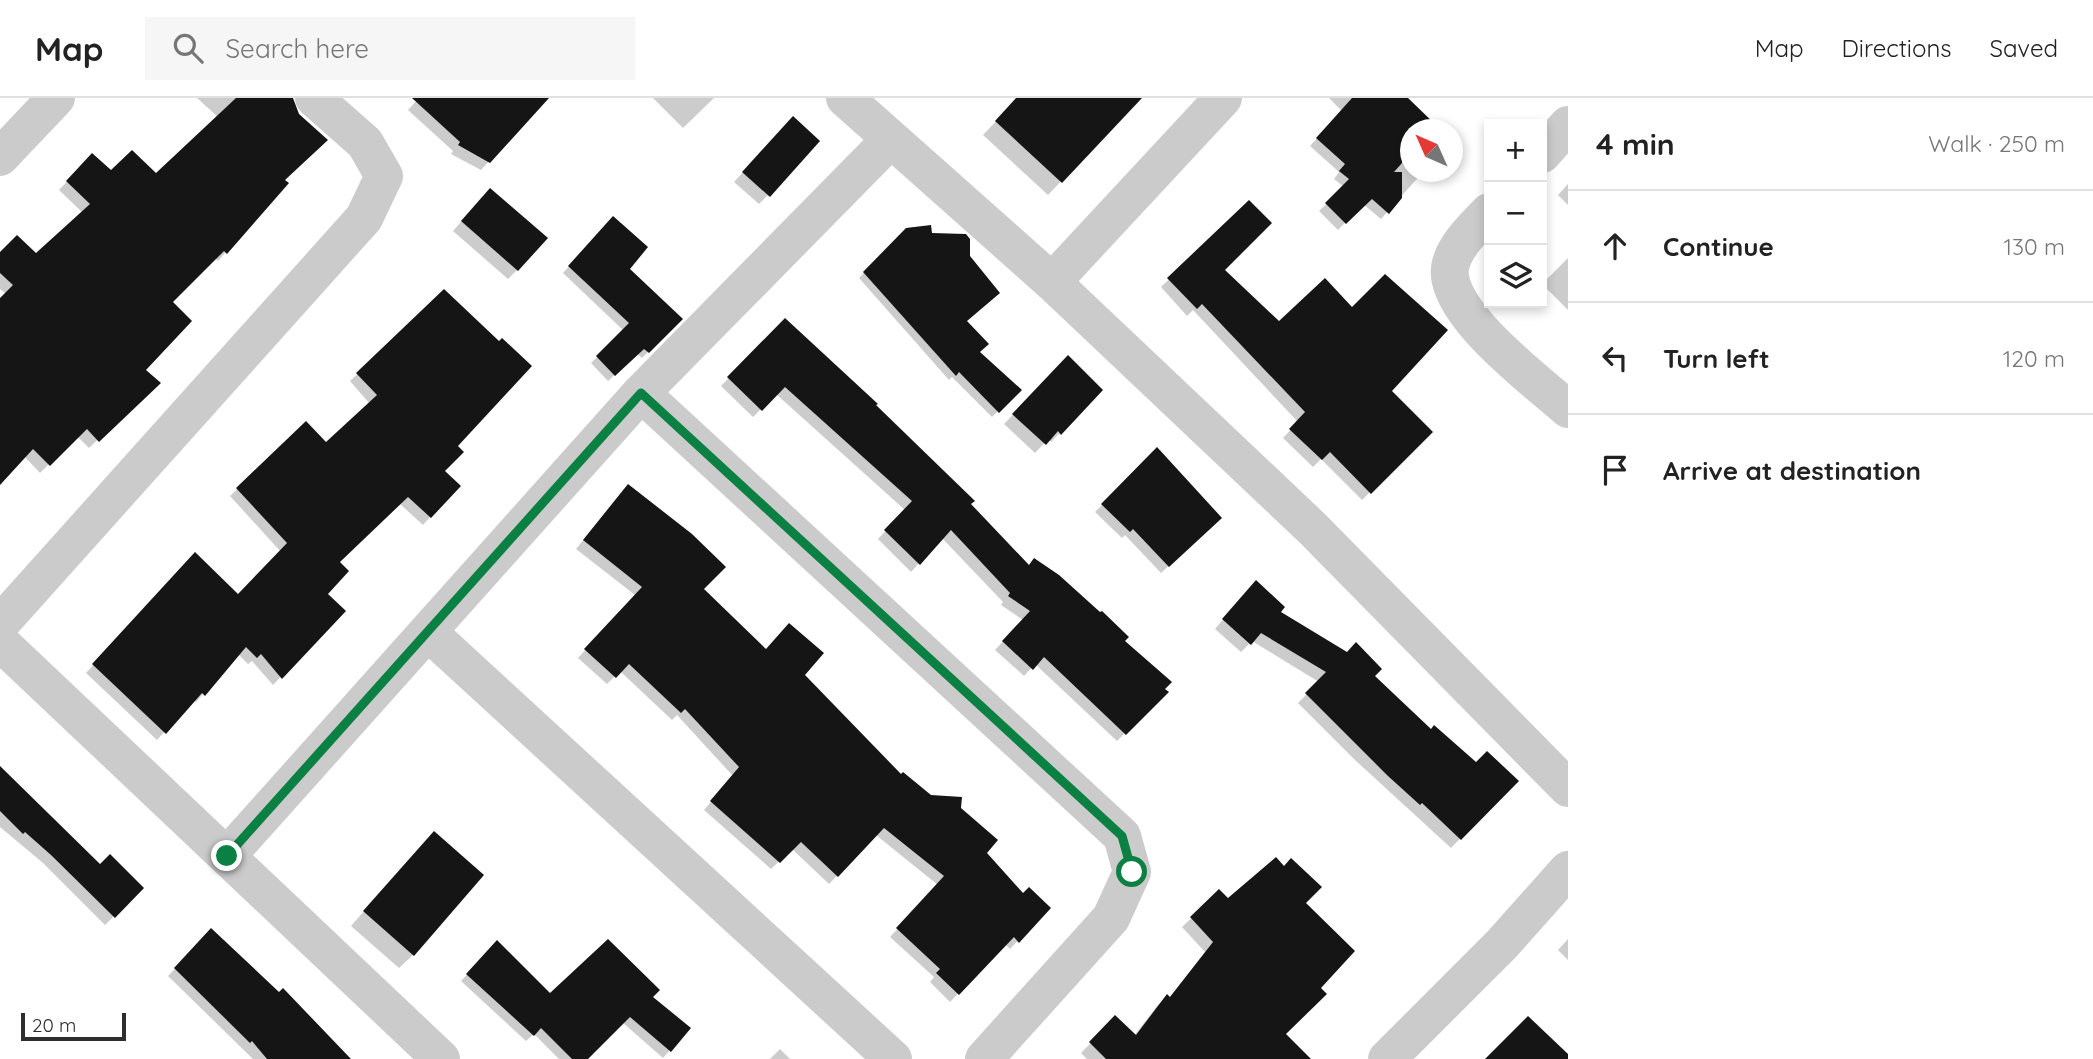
<!DOCTYPE html>
<html lang="en">
<head>
<meta charset="utf-8">
<style>
	body { margin:0; font-family:Quicksand,sans-serif; background:#f6f6f6; color:#222 }
	.controls { position:absolute; right:21px; top:21px; display:grid; overflow:hidden; border-radius:0px; box-shadow:0 4px 10px #0003 }
	.controls button { width:63px; height:63px; display:grid; place-items:center; padding:0; border:0; border-bottom:2px solid #e0e0e0; background:#fff; color:#222; font:35px sans-serif }
	.compass { position:absolute; left:1400px; top:21px; width:63px; height:63px; border-radius:50%; background:#fff; box-shadow:0 4px 10px #0003; rotate:315deg }
	.scale { position:absolute; left:21px; bottom:18px; width:105px; box-sizing:border-box; padding-left:7px; border:4px solid #2e2e2e; border-top:0; font-size:19px; line-height:24px; white-space:nowrap; color:#2e2e2e; -webkit-text-stroke:5px #fff; paint-order:stroke }
	.stop { position:absolute; width:21px; height:21px; margin:-16px; border:5px solid #0b8043; border-radius:50%; background:#fff }
	.stop.end { background:#0b8043; border-color:#fff; box-shadow:0 2px 7px #0008 }
	.list { margin:0; padding:0; list-style:none }
	h2 { display:flex; justify-content:space-between; align-items:center; height:91px; margin:0; padding:0 28px; font-size:30px }
	h2 small { font-size:23px; font-weight:400; color:#767676 }
	.list li { display:grid; grid-template-columns:46px 1fr auto; gap:21px; align-items:center; box-sizing:border-box; height:112px; padding:0 28px; border-top:2px solid #e0e0e0 }
	.list b { display:block; font-size:26px; white-space:nowrap }
	.list em { font-size:23px; font-style:normal; color:#767676 }
	.icon { flex:none; width:38px; height:38px; fill:none; stroke:currentColor; stroke-width:2; stroke-linecap:round; stroke-linejoin:round }
	.map { position:relative; flex:none; width:1568px; height:961px; overflow:hidden }
	header { display:flex; align-items:center; gap:42px; box-sizing:border-box; height:98px; padding:0 35px; background:#fff; border-bottom:2px solid #e0e0e0 }
	header strong { font-size:33px }
	nav { display:flex; gap:38px; margin-inline-start:auto; font-size:24px }
	.search { width:490px; height:63px; background:#f6f6f6; display:flex; align-items:center; gap:18px; box-sizing:border-box; padding:0 24px; border-radius:0px; color:#767676; font-size:26px }
	main { display:flex }
	aside { flex:1; background:#fff }
	.map>svg:first-child { display:block }
	.shadow { fill:#0003 }
	.building { fill:#151515 }
	.lines { fill:none; stroke-linecap:round; stroke-linejoin:round }
	.street { stroke:#cbcbcb; stroke-width:38 }
	.route { stroke:#0b8043; stroke-width:9 }
</style>
</head>
<body>
<header>
<strong>Map</strong>
<div class="search"><svg class="icon" aria-label="search" viewBox="0 0 24 24"><circle cx="10" cy="10" r="6"/><path d="M15 15l6 6"/></svg>Search here</div>
<nav><a>Map</a><a>Directions</a><a>Saved</a></nav>
</header>
<main>
<div class="map">
<svg width="1568" height="961" viewBox="0 0 1568 961">
	<rect width="100%" height="100%" fill="#fff"/>
	<g class="shadow">
		<polygon points="197,0 272,0 283,82 286,85 225,155 218,163 215,160 170,204 144,272 158,285 89,350 77,338 40,375 24,358 0,384 0,202 6,196 0,191 0,156 36,158 83,115 59,92 92,57 111,75 156,77 218,19"/>
		<polygon points="419,0 547,0 481,72 451,56 453,53 408,12"/>
		<polygon points="653,0 714,0 683,30"/>
		<polygon points="1018,0 1140,0 1048,97 983,37"/>
		<polygon points="1329,0 1405,0 1410,32 1410,74 1423,74 1381,121 1363,106 1338,132 1319,113 1344,89 1334,81 1339,74 1310,48 1342,13"/>
		<polygon points="784,29 768,97 759,106 734,84"/>
		<polygon points="1568,86 1568,107 1558,97"/>
		<polygon points="481,101 517,172 508,181 453,133"/>
		<polygon points="1249,105 1222,172 1279,225 1430,334 1362,402 1321,361 1313,369 1283,340 1298,324 1193,212 1187,218 1161,189"/>
		<polygon points="607,127 628,171 681,221 642,260 637,256 608,283 591,265 624,233 563,175"/>
		<polygon points="907,132 930,137 968,158 965,223 978,254 1019,292 992,319 952,279 949,282 859,180"/>
		<polygon points="1568,160 1568,212 1542,186"/>
		<polygon points="444,193 455,348 442,373 458,388 423,427 399,405 338,465 325,496 344,513 273,587 252,563 248,566 238,556 196,604 193,602 157,642 86,575 188,464 238,499 281,454 230,398 306,326 326,347 370,306 350,283"/>
		<polygon points="785,222 874,307 1028,468 1123,543 1166,594 1117,643 1035,566 1024,578 995,552 1023,522 1001,507 1003,504 942,440 911,474 878,441 905,412 776,296 753,319 721,288"/>
		<polygon points="1068,260 1101,292 1051,344 1048,341 1035,355 1004,326"/>
		<polygon points="1157,352 1220,420 1161,475 1125,437 1122,440 1095,414"/>
		<polygon points="621,396 701,491 766,553 802,577 901,678 930,699 960,711 985,755 1023,797 1049,810 1010,851 1005,846 950,904 930,884 934,879 890,839 938,787 876,737 829,786 792,751 771,771 704,712 733,678 677,617 672,622 620,573 607,586 578,560 635,497 576,451"/>
		<polygon points="1247,493 1373,578 1430,633 1476,666 1516,683 1451,750 1355,662 1298,605 1319,584 1252,543 1241,554 1215,531"/>
		<polygon points="0,671 100,768 142,790 105,827 43,765 0,729"/>
		<polygon points="421,748 413,857 399,870 351,828"/>
		<polygon points="1219,794 1228,803 1304,805 1319,890 1283,936 1300,961 1087,961 1081,955 1115,920 1134,938 1157,908 1167,898 1169,900 1205,854 1182,829"/>
		<polygon points="211,833 333,961 253,961 168,878"/>
		<polygon points="1568,841 1568,862 1558,852"/>
		<polygon points="497,845 550,898 651,899 689,930 663,960 622,924 585,961 559,961 534,936 526,943 461,883"/>
		<polygon points="780,951 790,961 770,961"/>
	</g>
	<g class="building">
		<polygon points="236,0 293,0 299,16 328,42 285,82 289,85 227,156 224,153 173,204 192,223 146,272 161,285 99,344 87,331 50,368 33,351 0,387 0,200 13,187 0,175 0,154 17,137 36,155 90,106 66,83 92,55 111,72 132,52 156,75"/>
		<polygon points="412,0 549,0 490,65 458,47 460,44"/>
		<polygon points="1016,0 1142,0 1062,85 995,23"/>
		<polygon points="1352,0 1408,0 1437,28 1434,32 1410,32 1410,56 1409,58 1402,52 1402,65 1394,74 1402,74 1402,100 1389,116 1372,101 1346,126 1325,105 1349,81 1339,73 1345,66 1316,40"/>
		<polygon points="793,18 820,43 770,99 742,74"/>
		<polygon points="490,90 548,140 518,173 461,123"/>
		<polygon points="1249,102 1272,125 1225,172 1279,223 1325,180 1352,209 1385,176 1448,232 1392,293 1433,334 1371,396 1330,354 1322,362 1289,331 1305,314 1202,206 1197,211 1167,180"/>
		<polygon points="613,118 648,149 630,171 683,221 649,255 644,251 615,278 596,258 629,225 568,168"/>
		<polygon points="931,127 932,135 966,136 970,141 970,158 1000,195 967,223 989,246 980,254 1022,292 999,315 959,274 956,278 863,174 906,130"/>
		<polygon points="444,191 499,243 502,240 532,268 458,348 464,354 445,373 461,388 431,420 408,399 340,464 349,473 328,496 346,513 282,581 261,556 257,560 246,549 205,598 202,595 166,636 92,566 195,454 238,496 287,445 236,390 306,323 326,344 377,297 356,275"/>
		<polygon points="785,220 878,306 876,307 975,403 971,406 1029,467 1034,460 1059,477 1100,514 1102,513 1129,539 1125,543 1172,584 1165,591 1169,594 1126,637 1044,559 1033,572 1002,543 1030,513 1008,498 1010,495 951,432 920,467 884,432 912,403 785,289 762,313 727,279"/>
		<polygon points="1068,257 1103,292 1061,337 1058,333 1046,347 1012,316"/>
		<polygon points="1157,349 1222,420 1169,469 1133,431 1130,434 1101,406"/>
		<polygon points="628,386 692,436 726,469 704,491 766,551 789,525 824,555 805,577 901,676 903,674 931,697 962,699 961,710 998,742 987,755 1023,795 1029,789 1051,810 1019,845 1014,839 959,897 936,875 940,871 896,830 944,778 884,730 838,779 801,744 780,765 710,703 739,669 685,611 681,615 629,566 616,580 584,551 642,489 583,442"/>
		<polygon points="1256,482 1285,509 1281,514 1347,554 1356,544 1382,571 1375,578 1431,631 1434,627 1476,664 1487,653 1519,683 1461,742 1422,705 1420,707 1388,678 1305,595 1326,574 1261,535 1251,547 1222,521"/>
		<polygon points="0,668 100,766 110,756 144,790 115,820 51,757 25,734 23,736 0,713"/>
		<polygon points="434,733 484,777 414,858 363,813"/>
		<polygon points="1276,759 1284,768 1291,760 1322,789 1306,805 1355,853 1321,890 1327,896 1286,936 1311,961 1106,961 1089,944 1115,917 1136,937 1167,896 1170,899 1213,844 1190,819 1219,791 1228,800"/>
		<polygon points="211,830 279,894 283,890 351,961 267,961 252,943 250,945 174,870"/>
		<polygon points="608,841 660,892 653,899 691,930 671,954 630,919 588,961 572,961 541,930 534,938 466,876 497,842 550,895"/>
		<polygon points="1528,918 1568,956 1568,961 1485,961"/>
	</g>
	<g class="lines">
		<g class="street">
			<polyline points="845,0 1052,184 1312,430 1568,690"/>
			<polyline points="1542,56 1568,27"/>
			<polyline points="0,59 56,0"/>
			<path d="M1489 114C1475 129 1457 145 1451 165 1437 210 1538 284 1568 311"/>
			<polyline points="1052,184 1223,0"/>
			<polyline points="641,295 1122,738 1132,774 1111,820 984,961"/>
			<polyline points="0,526 364,120 384,78 365,45 314,0"/>
			<polyline points="428,534 893,961"/>
			<polyline points="0,544 441,961"/>
			<polyline points="227,758 641,295 890,42"/>
			<polyline points="1387,961 1502,846 1568,772"/>
		</g>
	</g>
	<g class="lines">
		<polyline class="route" points="227,758 641,295 1122,738 1132,774"/>
	</g>
</svg>
<div class="controls">
<button>+</button>
<button>−</button>
<button><svg class="icon" aria-label="layers" viewBox="0 0 24 24"><path d="M12 4l9 5-9 5-9-5zM3 14l9 5 9-5"/></svg></button>
</div>
<svg class="compass" viewBox="-18 -18 36 36"><path d="M0-13l5 13h-10z" fill="#e53935"/><path d="M0 13l5-13h-10z" fill="#767676"/></svg>
<div class="scale">20 m</div>
<div class="stop" style="left:1132px;top:774px"></div>
<div class="stop end" style="left:227px;top:758px"></div>
</div>
<aside>
<h2>4 min<small>Walk · 250 m</small></h2>
<ul class="list">
<li><svg class="icon" aria-label="ahead" viewBox="0 0 24 24"><path d="M12 20V5M6 11l6-6 6 6"/></svg><div><b>Continue</b></div><em>130 m</em></li>
<li><svg class="icon" aria-label="left" viewBox="0 0 24 24"><path d="M17 20v-9H6M10 6l-5 5 5 5"/></svg><div><b>Turn left</b></div><em>120 m</em></li>
<li><svg class="icon" aria-label="arrive" viewBox="0 0 24 24"><path d="M6 21V4h12l-3 4 3 4H6"/></svg><div><b>Arrive at destination</b></div></li>
</ul>
</aside>
</main>
</body>
</html>
